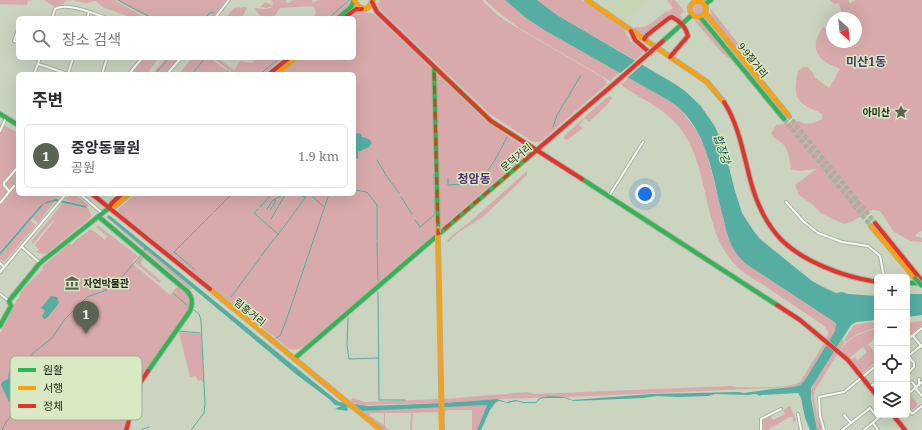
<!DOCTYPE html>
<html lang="ko">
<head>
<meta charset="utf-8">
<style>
	body { margin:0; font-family:"Noto Serif","Noto Sans KR",serif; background:#f2f2f3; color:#2b2b33 }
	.controls { position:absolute; right:12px; bottom:12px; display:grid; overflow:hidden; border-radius:6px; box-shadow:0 4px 16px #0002 }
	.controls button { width:36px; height:36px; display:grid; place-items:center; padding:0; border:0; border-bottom:1px solid #e1e1e2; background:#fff; color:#2b2b33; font:20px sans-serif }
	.compass { position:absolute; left:826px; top:12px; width:36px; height:36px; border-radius:50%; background:#fff; box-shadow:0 4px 16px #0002; rotate:153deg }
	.you { position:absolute; left:645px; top:194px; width:14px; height:14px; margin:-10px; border:3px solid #fff; border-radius:50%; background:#1a73e8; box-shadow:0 0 0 6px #1a73e833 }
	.badge { display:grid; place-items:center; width:26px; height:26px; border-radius:50%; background:#5b6352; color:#fff; font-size:13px; font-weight:700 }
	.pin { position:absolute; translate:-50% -33px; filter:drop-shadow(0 1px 2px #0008) }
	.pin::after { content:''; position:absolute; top:21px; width:14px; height:12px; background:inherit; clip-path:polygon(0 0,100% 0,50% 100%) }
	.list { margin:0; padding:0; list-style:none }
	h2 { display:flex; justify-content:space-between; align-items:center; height:52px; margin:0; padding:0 16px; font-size:17px }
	h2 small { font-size:13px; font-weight:400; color:#7c7c81 }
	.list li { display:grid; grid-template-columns:26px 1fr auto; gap:12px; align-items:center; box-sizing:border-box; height:64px; margin:0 8px 8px; padding:0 8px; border:1px solid #e1e1e2; border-radius:6px }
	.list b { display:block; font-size:15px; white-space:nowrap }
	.list p { margin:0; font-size:13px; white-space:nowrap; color:#7c7c81 }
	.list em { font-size:13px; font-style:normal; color:#7c7c81 }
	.icon { flex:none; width:22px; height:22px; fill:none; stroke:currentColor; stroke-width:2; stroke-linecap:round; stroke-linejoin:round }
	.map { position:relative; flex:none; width:922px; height:430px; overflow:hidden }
	.search { position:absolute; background:#fff; box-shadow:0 4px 16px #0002; left:16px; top:16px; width:340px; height:44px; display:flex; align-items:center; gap:10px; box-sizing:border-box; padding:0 14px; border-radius:6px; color:#7c7c81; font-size:15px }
	.panel { position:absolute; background:#fff; box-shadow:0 4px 16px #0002; left:16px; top:72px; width:340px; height:124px; border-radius:6px }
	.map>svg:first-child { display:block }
	.built { fill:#c6d5b3 }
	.green { fill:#d8aaab; fill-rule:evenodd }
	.water { fill:#56aea2 }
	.pier { fill:#cad4bf }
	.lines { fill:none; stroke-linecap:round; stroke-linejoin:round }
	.stream { stroke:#56aea2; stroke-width:1 }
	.highway-tunnel { stroke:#a8b19e; stroke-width:4.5; stroke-dasharray:4.5 2; stroke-linecap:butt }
	.street-casing { stroke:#a9b1a1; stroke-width:4 }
	.fast-casing { stroke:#a9b1a1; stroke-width:6 }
	.slow-casing { stroke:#a9b1a1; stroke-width:6 }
	.jam-casing { stroke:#a9b1a1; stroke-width:6 }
	.street { stroke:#f7f9f5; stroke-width:2 }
	.fast { stroke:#30b455; stroke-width:4 }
	.slow { stroke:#ff9f0a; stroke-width:4 }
	.jam { stroke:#e5322d; stroke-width:4 }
	.fast-bridge-casing { stroke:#a9b1a1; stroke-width:6; stroke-linecap:butt }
	.slow-bridge-casing { stroke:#a9b1a1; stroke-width:6; stroke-linecap:butt }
	.jam-bridge-casing { stroke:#a9b1a1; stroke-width:6; stroke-linecap:butt }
	.fast-bridge { stroke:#30b455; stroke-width:4 }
	.slow-bridge { stroke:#ff9f0a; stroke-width:4 }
	.jam-bridge { stroke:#e5322d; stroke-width:4 }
	.marked { fill:none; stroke:#c04f0e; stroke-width:3; stroke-dasharray:8 5; stroke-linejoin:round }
	.labels { text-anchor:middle; stroke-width:3; stroke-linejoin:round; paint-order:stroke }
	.street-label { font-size:10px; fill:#1f2618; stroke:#d8e9c3 }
	.poi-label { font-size:10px; font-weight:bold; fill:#1f2618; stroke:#d8e9c3; text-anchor:end }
	.water-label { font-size:11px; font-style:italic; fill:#0f514c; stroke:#d8e9c3 }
	.quarter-label { font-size:12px; font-weight:bold; fill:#51326b; stroke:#d8e9c3 }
	.key { fill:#d8e9c3; stroke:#a0ae90; stroke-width:1 }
	.key-label { font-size:11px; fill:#1f2618 }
</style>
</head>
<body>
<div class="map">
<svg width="922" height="430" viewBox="0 0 922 430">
	<rect width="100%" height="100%" fill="#cad4bf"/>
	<polygon class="built" points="612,0 650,0 622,22 605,11 607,7 605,5"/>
	<g class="green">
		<polygon points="0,0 33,0 28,1 27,5 0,4"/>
		<polygon points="44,0 114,0 146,18 132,18 103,7 96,1 86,3 72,0 65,1 62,6 55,7"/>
		<polygon points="116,0 228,0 213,18 149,18"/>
		<path d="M271 0H285L287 3H289L292 0H312L313 3 318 0H351L348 6 333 18H312L316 14 315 8 311 6 280 8C278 11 277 13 274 16 267 22 258 16 255 8 261 9 269 10 273 6L266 8 260 7 265 2 272 5 273 3Z"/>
		<polygon points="380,0 482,0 496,14 506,21 605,79 607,84 541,141 538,142 533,142 490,114 379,9 378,4"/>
		<polygon points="485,0 505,0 526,18 620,72 610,81 519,28 497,11"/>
		<polygon points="537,0 582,0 624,29 630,41 644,52 635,60 557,15"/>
		<path d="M667 0H675L684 11 680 15 683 19 681 22 675 16 669 17 643 37 633 30 636 27C648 30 657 17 667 11L668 12 673 8Z"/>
		<path d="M830 0H848L850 3 856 0H922V231L918 232 915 236 922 238V242L911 241 894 232 880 211 872 210 853 221 844 224 822 214 812 204 799 195 795 185 816 169 799 171 791 169C790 162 789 150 783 144 778 140 774 139 771 133L776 125 799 121C806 126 815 123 822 119V114C816 110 807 108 802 103 793 96 796 81 798 71L803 67H808L813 73 814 77 829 88 840 69C837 67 833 66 829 64 812 55 813 41 823 27L826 29 827 34 832 35V42H856V18H839L842 14 839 3 834 4Z"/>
		<circle cx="699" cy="10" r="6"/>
		<polygon points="247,7 242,18 226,18 234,8"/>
		<polygon points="710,8 737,42 741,53 740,53 711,17"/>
		<path d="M357 12 369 13 374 14 487 122 530 151 305 346C299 349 295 351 288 348L119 212 118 210 119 208 136 194H354V74H281L301 58H354V18H350Z"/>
		<polygon points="696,20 703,23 733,59 732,60 722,53 695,21"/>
		<polygon points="144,58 159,58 149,71 151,73 131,74"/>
		<polygon points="166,58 180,58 166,74 152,74"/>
		<polygon points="192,58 210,58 232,74 179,74"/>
		<polygon points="213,58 218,58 234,70 240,61 252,63 256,58 284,58 264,74 234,74"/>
		<path d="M629 77 668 100 680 109 696 130 706 150 729 240 746 264 833 321 836 326 835 331 805 380 800 385 793 387 591 396 497 399 444 403V399L527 392 535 394 731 386 736 387C750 387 789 389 800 382L823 345 829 332 823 325C804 312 784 299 765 286 753 279 739 271 731 260 701 222 710 167 680 128 664 108 641 99 621 85Z"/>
		<polygon points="610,96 612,98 608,104 589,122 585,118 579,125 583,128 567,140 564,139 564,136 606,98"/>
		<path d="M0 124 3 126 4 125 18 133V194H62C56 201 47 200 40 206L0 251Z"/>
		<polygon points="527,171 527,175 483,217 459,232 448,242 447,240 472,220"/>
		<polygon points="70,194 75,194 88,205 88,207 65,200"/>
		<path d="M55 201 38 223 31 217C38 209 43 202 55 201Z"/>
		<path d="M63 203 88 208 91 214V217L47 253C44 254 40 254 37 252L39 250 35 245 54 221 53 220 33 244 31 242Z"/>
		<polygon points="106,217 107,217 144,248 144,250 147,250 192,288 191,290 146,252 145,253 142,251 143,249"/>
		<polygon points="29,219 36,225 5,261 3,261 0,259 0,255"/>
		<path d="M99 225 100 227 138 256 132 263 170 295 178 286C191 293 192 298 189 311L138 383 129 422 125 430H0V333L11 313 10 311 18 298 19 299C20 288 37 276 43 269L42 267 69 244 72 245 75 241 91 229 108 242 105 239 107 236 96 227Z"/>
		<polygon points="143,254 145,255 141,263 142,265 161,281 159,283 135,263"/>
		<polygon points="877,321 877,327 857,334 846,342 844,340 854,325"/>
		<polygon points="922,321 922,325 907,337 907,323"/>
		<path d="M877 328V337L868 344 876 354 877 353V361L861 374 850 361 855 356 857 361 867 352 863 347 848 359 840 352C848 337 861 333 877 328Z"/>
		<polygon points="179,332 201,334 204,382 202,383 202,380 198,381 196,376 190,377"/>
		<polygon points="842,340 845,342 815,390 814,396 818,422 818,423 818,415 823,430 821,428 821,430 817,430 811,391 815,382"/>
		<polygon points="910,394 917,403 917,406 912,410 907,405 907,397"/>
		<polygon points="352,398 365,402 440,399 441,403 362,405 353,403 351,402"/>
		<polygon points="487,405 477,430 472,430 472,410 449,410 444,411 445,406"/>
		<path d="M441 406V430H439L438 412 413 413 412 430H410L411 413H385V426L389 430H385L363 411ZM371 413H384V425L369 415Z"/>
		<polygon points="790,406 796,420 793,422 793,417 790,417 771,428 770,427 770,430 764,430 762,420 771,416 773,420 785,414 783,410"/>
	</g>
	<g class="water">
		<path d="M505 0H537L557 15 675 84 685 91 700 105 714 125 723 144 735 191 742 213 753 230 760 239 812 281 823 287 836 293 842 292 848 294 877 296V320L856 322 851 325 811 388V398L817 430H810L805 418 801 398 798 393 761 395 760 396 756 394 747 395 715 394 708 396 677 397 657 396 643 398 574 401 564 398H544L540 399 536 403H523L517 401 508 403 499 401 496 402 490 410 481 430H477L487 405 363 411 346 407 348 409 347 411 335 409 341 406 335 405 329 399 297 375 147 250H144V248L107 217 109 215 336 400 339 402 369 406 444 403 497 399 506 402 516 400 523 402H536C537 401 538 399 540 398 546 395 567 396 572 400L652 394 738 392 744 393 772 389 793 387 800 385 805 380 835 331 836 324 833 321 746 264C728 247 728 235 722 213 713 178 708 135 680 109 677 106 672 103 668 100L546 31 526 18Z"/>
		<polygon points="354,130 356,133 361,134 362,137 369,139 372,143 369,147 358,152 358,159 354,157"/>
		<polygon points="56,199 86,206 87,208 55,201 44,204 0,255 0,252 40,206 46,202"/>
		<polygon points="907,294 922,294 922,315 907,317"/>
		<polygon points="51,296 57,297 59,303 47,318 44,319 42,316 45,311 41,308"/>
		<path d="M17 365 27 373 33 389 31 391 27 390 26 385 20 380 19 377 16 373 10 378 14 384 21 389 23 394 18 400 9 402 1 385 2 382 8 379C9 373 9 365 17 365Z"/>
	</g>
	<polygon class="pier" points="637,59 644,63 627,78 619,74"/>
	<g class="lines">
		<g class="stream">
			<polyline points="118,0 152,18"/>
			<polyline points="221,17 223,18"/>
			<polyline points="205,18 211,12 214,13"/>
			<polyline points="329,18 349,0"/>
			<polyline points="155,74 169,58"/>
			<polyline points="192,74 205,58"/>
			<polyline points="226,74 228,71"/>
			<polyline points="260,74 280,58"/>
			<polyline points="553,127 557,115 581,75"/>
			<polyline points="377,160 385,173"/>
			<polyline points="385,174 399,193"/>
			<path d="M448 178V185C456 184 466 185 474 183 487 178 501 149 507 137"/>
			<polyline points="354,190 367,192 377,205 377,240"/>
			<polyline points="296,194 305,197"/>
			<polyline points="310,194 324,207"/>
			<polyline points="109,195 110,194"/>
			<polyline points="401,197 412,214"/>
			<polyline points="260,207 272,194"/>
			<polyline points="258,209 254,213 278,234"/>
			<polyline points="267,209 272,201 282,195"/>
			<polyline points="270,210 275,203 275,200"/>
			<polyline points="214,212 232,194"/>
			<polyline points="271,219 285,195"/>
			<polyline points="415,220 420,227"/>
			<polyline points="419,228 435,214 434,174"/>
			<polyline points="280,232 308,194"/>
			<polyline points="377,242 378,281"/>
			<polyline points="261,256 279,233"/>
			<polyline points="194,269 174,252 212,214"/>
			<polyline points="378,292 379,400 405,400"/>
			<polyline points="174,294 187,305"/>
			<polyline points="231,297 260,258"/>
			<polyline points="348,318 347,345 349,359 378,358"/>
			<polyline points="179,331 200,333"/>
			<polyline points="276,338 280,336 286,321 329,194"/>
			<path d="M2 430C7 417 15 413 25 405 29 402 34 395 37 390 43 378 27 367 32 354L52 338 65 319 87 297 112 288 141 255"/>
			<polyline points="141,430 149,427"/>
			<polyline points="191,430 204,413 205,404 201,320 199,314 194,310"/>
		</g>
		<g class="highway-tunnel">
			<polyline points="788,115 875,223"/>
			<polyline points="784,119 871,226"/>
		</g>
		<defs>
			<g id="street">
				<path d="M52 18 55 9C68 2 94 14 107 18"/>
				<polyline points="87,18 89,12"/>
				<polyline points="215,18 229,0"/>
				<polyline points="18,30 14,41 18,42"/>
				<polyline points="38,64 68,74"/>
				<polyline points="34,74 40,58"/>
				<polyline points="68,74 73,58"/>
				<polyline points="102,74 107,58"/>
				<polyline points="129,74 142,58"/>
				<polyline points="167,74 181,58"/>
				<polyline points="0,131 6,118"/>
				<polyline points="9,191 4,185 4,183 18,167"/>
				<polyline points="80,194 102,213"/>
				<polyline points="609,196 643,142"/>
				<polyline points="786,202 804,222 818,233 842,242 868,246 880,256 884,277"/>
				<polyline points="0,203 14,186"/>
				<polyline points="22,247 40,263"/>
				<polyline points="0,263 4,267"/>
				<polyline points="0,272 66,194"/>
				<polyline points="0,294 9,301"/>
				<polyline points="913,336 922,347"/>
				<polyline points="907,340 922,328"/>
				<polyline points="907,357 922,345"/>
				<polyline points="907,374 914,367 914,363 908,356"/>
				<polyline points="912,382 916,387"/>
				<polyline points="919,385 919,379"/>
				<polyline points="870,387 877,381"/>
				<polyline points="915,388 922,396"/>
				<polyline points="907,395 922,382"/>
				<polyline points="907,407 912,414 922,406"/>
				<polyline points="798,414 801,430"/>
				<polyline points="844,415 851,423"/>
				<polyline points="873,423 878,430"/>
				<polyline points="761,430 761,419 781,409"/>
				<polyline points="824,430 820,415 819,397 844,392 877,365"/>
				<polyline points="842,430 870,408 878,418"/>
				<polyline points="864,430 882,415"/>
			</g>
			<g id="fast">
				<polyline points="705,4 711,0"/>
				<polyline points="338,18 351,7 354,0"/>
				<polyline points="701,18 784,119"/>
				<polyline points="663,41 692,15"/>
				<polyline points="434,67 438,228"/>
				<polyline points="0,114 18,125"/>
				<polyline points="582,179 777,305"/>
				<path d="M99 217 187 291C193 297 193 303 190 311L148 371"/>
				<polyline points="907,283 920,283"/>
				<polyline points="0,326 11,306 9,301 40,263 109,208"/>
				<polyline points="295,358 525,160"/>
			</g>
			<g id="slow">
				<polyline points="354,0 359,7 365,9 369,7 373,0"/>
				<polyline points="587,0 707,82 724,102"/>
				<circle cx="698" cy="9" r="8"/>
				<polyline points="706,14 788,115"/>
				<polyline points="276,74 296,58"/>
				<polyline points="109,208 115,206 129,194"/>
				<polyline points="871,226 915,278"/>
				<polyline points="438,240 442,430"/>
				<polyline points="210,289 381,430"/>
			</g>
			<g id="jam">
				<polyline points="372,2 377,12 491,121 582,179"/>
				<polyline points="344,18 356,9 362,9"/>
				<polyline points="631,31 635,40 650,53"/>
				<path d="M644 39 647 35 669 18 672 17C680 21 686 27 688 36L670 57"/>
				<polyline points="269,74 289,58"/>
				<path d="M724 102C740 127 744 158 752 186 757 203 765 221 777 235 799 261 844 277 877 282"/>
				<polyline points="525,160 615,83"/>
				<polyline points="92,194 210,289"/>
				<polyline points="109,208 112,203 122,194"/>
				<polyline points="875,223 922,281"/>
				<polyline points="777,305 800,320 848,360 877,396"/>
				<polyline points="893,415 905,430"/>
				<path d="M126 430C131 418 130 405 135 393 138 385 143 378 148 371"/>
			</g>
		</defs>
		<use href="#street" class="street-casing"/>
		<use href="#fast" class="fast-casing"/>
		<use href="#slow" class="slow-casing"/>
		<use href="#jam" class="jam-casing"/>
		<use href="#street" class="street"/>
		<use href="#fast" class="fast"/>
		<use href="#slow" class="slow"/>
		<use href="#jam" class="jam"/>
		<defs>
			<polyline id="fast-bridge" points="915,278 922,286"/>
			<polyline id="slow-bridge" points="438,228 438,240"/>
			<polyline id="jam-bridge" points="615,83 663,41"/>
		</defs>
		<use href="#fast-bridge" class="fast-bridge-casing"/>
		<use href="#slow-bridge" class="slow-bridge-casing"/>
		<use href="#jam-bridge" class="jam-bridge-casing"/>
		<use href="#fast-bridge" class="fast-bridge"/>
		<use href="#slow-bridge" class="slow-bridge"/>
		<use href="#jam-bridge" class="jam-bridge"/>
	</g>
	<path class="marked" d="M434 67 491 121 537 150 438 234Z"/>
	<defs>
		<symbol id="sight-bare" viewBox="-9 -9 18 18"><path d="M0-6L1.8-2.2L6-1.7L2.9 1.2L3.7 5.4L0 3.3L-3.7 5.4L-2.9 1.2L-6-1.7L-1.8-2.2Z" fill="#5b6352" stroke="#d8e9c3" stroke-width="2.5" paint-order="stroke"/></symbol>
		<symbol id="museum-bare" viewBox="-9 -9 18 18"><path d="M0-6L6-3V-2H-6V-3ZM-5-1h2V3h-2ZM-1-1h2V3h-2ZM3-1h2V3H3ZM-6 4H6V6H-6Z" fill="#5b6352" stroke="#d8e9c3" stroke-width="2.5" paint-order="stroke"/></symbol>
	</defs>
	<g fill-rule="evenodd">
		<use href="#sight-bare" x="891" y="102" width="20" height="20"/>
		<use href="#museum-bare" x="62" y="273" width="20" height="20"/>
	</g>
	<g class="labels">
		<g class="street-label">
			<text transform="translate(753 60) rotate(51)" y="4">9·9절거리</text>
			<text transform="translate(516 157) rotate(-40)" y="4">문덕거리</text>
			<text transform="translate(250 312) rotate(39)" y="4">림흥거리</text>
		</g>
		<g class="poi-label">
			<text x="890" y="116">아미산</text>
			<text x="83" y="287" text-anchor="start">자연박물관</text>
		</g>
		<g class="water-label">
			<text transform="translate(722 149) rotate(72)" y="4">합장강</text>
		</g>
		<g class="quarter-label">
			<text x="866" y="66">미산1동</text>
			<text x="474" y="183">청암동</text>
		</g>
	</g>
	<rect x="10" y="356" width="132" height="64" rx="6" class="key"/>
	<rect x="18" y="368" width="18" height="4" fill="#30b455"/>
	<rect x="18" y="386" width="18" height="4" fill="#ff9f0a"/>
	<rect x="18" y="404" width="18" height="4" fill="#e5322d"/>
	<g class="key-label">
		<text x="43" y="374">원활</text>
		<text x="43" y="392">서행</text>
		<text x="43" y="410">정체</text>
	</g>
</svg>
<div class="controls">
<button>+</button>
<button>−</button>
<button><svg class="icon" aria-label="locate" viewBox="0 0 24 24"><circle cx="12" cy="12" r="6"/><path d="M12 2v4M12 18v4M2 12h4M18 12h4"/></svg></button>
<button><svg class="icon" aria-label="layers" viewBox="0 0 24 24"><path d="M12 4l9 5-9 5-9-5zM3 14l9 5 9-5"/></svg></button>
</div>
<svg class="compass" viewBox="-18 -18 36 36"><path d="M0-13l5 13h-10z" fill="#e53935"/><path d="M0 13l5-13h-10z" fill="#7c7c81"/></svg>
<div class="you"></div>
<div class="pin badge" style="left:86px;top:334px">1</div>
<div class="search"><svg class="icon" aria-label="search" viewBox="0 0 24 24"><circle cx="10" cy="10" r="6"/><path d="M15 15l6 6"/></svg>장소 검색</div>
<section class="panel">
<h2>주변<small></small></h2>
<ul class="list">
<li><span class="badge">1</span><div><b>중앙동물원</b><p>공원</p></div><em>1.9 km</em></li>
</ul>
</section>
</div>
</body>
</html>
